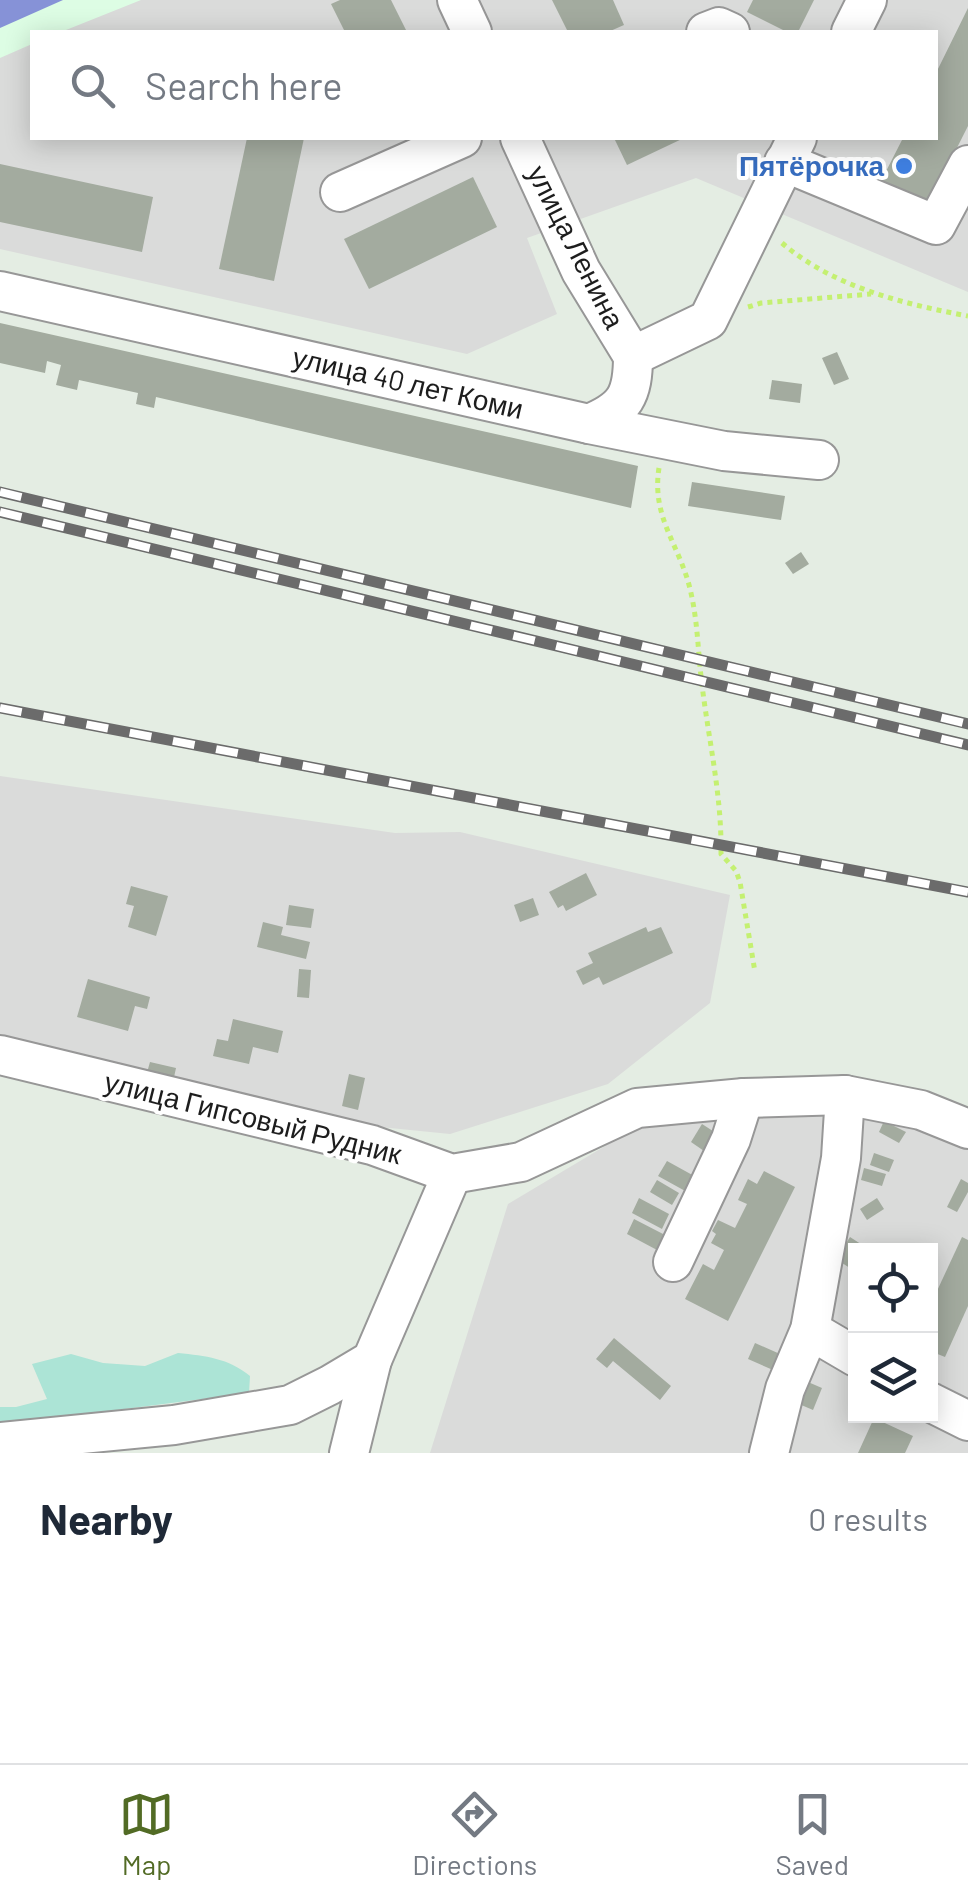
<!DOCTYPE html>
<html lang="en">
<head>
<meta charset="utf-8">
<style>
	body { margin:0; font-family:Barlow,sans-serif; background:#f6f6f7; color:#1f2937 }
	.controls { position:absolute; right:30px; bottom:30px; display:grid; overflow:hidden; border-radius:0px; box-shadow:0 5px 25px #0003 }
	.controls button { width:90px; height:90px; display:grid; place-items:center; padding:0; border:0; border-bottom:2px solid #e0e1e3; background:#fff; color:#1f2937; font:50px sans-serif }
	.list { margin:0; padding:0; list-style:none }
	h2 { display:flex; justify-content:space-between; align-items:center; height:130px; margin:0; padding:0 40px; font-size:42px }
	h2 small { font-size:32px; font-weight:400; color:#747a83 }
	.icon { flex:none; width:55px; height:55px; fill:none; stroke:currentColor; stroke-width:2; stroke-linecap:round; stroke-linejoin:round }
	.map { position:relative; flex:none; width:968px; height:1453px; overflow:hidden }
	.search { position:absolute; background:#fff; box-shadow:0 5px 25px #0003; left:30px; right:30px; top:30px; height:110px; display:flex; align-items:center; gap:25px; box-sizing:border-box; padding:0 35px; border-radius:0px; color:#747a83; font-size:38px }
	.sheet { height:310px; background:#fff }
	nav { display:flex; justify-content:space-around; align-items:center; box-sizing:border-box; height:140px; border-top:2px solid #e0e1e3; background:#fff; font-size:28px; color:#747a83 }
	nav a { display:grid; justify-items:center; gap:5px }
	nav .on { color:#526b25 }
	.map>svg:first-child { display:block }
	.residential { fill:#dadbda; fill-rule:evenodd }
	.education { fill:#ddfde4 }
	.grass { fill:#ace4d6 }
	.pitch { fill:#8692d7 }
	.building { fill:#a3ab9f }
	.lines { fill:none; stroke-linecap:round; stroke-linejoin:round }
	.minor-casing { stroke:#979797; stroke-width:42 }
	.path { stroke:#c4f071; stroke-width:5; stroke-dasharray:5 5; stroke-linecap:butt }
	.minor { stroke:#fff; stroke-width:38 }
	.rail-casing { stroke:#6b6b6b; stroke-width:11 }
	.rail { stroke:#fff; stroke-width:8; stroke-dasharray:22; stroke-linecap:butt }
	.shop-dot { fill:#3f7fe0; stroke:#fff; stroke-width:4 }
	.labels { text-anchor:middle; stroke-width:8; stroke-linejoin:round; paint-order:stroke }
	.shop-label { font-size:28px; font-weight:bold; fill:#366cbe; stroke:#fff; text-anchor:end }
	.street-label { font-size:28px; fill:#1d1d1d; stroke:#fff }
</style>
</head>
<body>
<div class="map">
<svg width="968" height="1453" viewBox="0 0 968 1453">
	<rect width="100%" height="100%" fill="#e4ede3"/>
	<g class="residential">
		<path d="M0 0H968V292L696 178 527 238 557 314 467 354 0 249ZM32 32H936V138H32Z"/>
		<polygon points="0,776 395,833 460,832 730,895 710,1003 608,1084 450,1134 380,1127 0,1042"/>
		<path d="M796 1107 898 1116 955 1146 968 1140V1453H430L508 1204 632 1130 705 1116ZM856 1250H930V1416H856Z"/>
	</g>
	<polygon class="education" points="0,0 141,0 61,32 32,32 32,44 0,58"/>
	<path class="grass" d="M178 1353C206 1356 228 1358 250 1376L249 1393 0 1425V1407H16L47 1399 32 1364 71 1354 103 1363 145 1366Z"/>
	<polygon class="pitch" points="0,0 63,0 0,28"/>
	<g class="building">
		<polygon points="340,0 391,0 407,32 345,32 331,4"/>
		<polygon points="552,0 613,0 624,25 608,32 568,32"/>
		<polygon points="753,0 814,0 798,32 787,32 747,12"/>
		<polygon points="968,8 968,126 926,209 879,185 903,138 936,138 936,73"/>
		<polygon points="247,138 304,138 274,281 219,269"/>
		<polygon points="614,138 684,138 627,165"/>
		<polygon points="0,164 153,197 142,252 0,222"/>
		<polygon points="473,177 497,227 369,289 344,239"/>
		<polygon points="0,323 638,466 631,508 156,397 154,408 136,404 138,393 79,380 77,390 56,385 61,365 47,361 45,373 0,363"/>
		<polygon points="837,352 849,379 834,385 822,358"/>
		<polygon points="772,380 802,384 800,403 769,399"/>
		<polygon points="692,482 785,496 781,520 688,506"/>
		<polygon points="801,552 809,564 793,574 785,563"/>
		<polygon points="586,873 597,895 566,911 563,905 558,908 549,892"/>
		<polygon points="131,886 168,896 156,936 128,927 134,906 126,904"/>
		<polygon points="533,898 539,915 520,922 514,905"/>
		<polygon points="289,905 314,909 311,928 286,925"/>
		<polygon points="263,922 283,927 281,935 310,942 306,959 257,947"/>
		<polygon points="646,927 648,932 661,927 673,953 603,985 599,977 583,985 576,971 593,963 588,953"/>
		<polygon points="299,969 311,970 309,998 297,997"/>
		<polygon points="88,979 150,997 147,1009 135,1006 128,1031 77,1017"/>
		<polygon points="233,1019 283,1031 278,1053 253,1047 249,1064 213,1056 217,1039 228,1041"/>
		<polygon points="150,1062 176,1068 173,1082 146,1076"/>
		<polygon points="349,1074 365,1078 358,1110 342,1106"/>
		<polygon points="884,1121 906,1132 899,1143 879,1132"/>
		<polygon points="702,1124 716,1133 704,1151 691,1142"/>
		<polygon points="874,1153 894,1160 889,1172 870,1165"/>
		<polygon points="667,1161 696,1177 687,1192 658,1176"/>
		<polygon points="864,1168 886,1174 882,1186 861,1180"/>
		<polygon points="764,1171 795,1187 728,1321 685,1299 703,1264 714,1270 724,1250 711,1243 716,1234 712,1231 718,1220 735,1228 747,1204 738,1200 748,1179 757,1184"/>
		<polygon points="961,1179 968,1183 968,1192 957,1212 947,1207"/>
		<polygon points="657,1180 679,1193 672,1205 650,1192"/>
		<polygon points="639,1198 669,1214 662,1229 632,1213"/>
		<polygon points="877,1198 884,1209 867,1220 860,1209"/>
		<polygon points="634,1219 665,1235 657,1250 627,1234"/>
		<polygon points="850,1237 870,1250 856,1250 856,1272 836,1259"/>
		<polygon points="962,1237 968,1240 968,1306 945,1357 930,1351 930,1306"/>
		<polygon points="614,1338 671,1386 660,1400 613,1361 607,1368 596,1359"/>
		<polygon points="755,1343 780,1354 773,1370 748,1359"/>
		<polygon points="808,1382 822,1388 813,1410 799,1404"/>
		<polygon points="874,1418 913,1436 905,1453 858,1453"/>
	</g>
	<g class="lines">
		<defs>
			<g id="minor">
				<polyline points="457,0 472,32"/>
				<polyline points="706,32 719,27 730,32"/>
				<polyline points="851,32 867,0"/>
				<polyline points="520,138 581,271 633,356"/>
				<polyline points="784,162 936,225 968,165"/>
				<polyline points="340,192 462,138"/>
				<polyline points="0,291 589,424 724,451 819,460"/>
				<polyline points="633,356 708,320 797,138"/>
				<path d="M589 424C625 409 633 396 633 356"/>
				<polyline points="0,1055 372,1145 452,1174 521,1162 637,1108 744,1098 845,1095 921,1110 968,1129"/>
				<polyline points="673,1262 731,1139 744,1098"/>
				<polyline points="810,1330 856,1357"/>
				<polyline points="930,1402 968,1421"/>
				<polyline points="0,1442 174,1425 290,1405 330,1385 372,1360 452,1174"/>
				<polyline points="349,1453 372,1360"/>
				<polyline points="769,1453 785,1389 810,1330 841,1158 845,1095"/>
			</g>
		</defs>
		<use href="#minor" class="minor-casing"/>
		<g class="path">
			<path d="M782 243C833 287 904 304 968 316"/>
			<polyline points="748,307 761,303 871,294"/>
			<path d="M659 468C651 519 681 546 691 593 698 624 698 654 702 685 709 742 722 797 721 854L736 871 740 882 755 972"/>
		</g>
		<use href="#minor" class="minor"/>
		<defs>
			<g id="rail">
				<polyline points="0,492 968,724"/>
				<polyline points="0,512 968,745"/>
				<polyline points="0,708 968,892"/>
			</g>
		</defs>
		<use href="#rail" class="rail-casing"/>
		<use href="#rail" class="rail"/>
	</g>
	<circle class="shop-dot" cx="904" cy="166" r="10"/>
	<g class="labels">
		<g class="shop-label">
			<text x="884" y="176">Пятёрочка</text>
		</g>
		<g class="street-label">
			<text transform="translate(576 247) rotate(63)" y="10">улица Ленина</text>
			<text transform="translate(408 383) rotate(13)" y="10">улица 40 лет Коми</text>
			<text transform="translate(253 1118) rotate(14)" y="10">улица Гипсовый Рудник</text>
		</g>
	</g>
</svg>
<div class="controls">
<button><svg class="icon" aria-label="locate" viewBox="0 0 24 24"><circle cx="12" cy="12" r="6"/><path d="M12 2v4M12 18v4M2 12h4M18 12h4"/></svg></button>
<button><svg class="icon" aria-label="layers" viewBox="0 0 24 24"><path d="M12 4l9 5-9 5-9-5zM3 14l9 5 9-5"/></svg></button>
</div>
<div class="search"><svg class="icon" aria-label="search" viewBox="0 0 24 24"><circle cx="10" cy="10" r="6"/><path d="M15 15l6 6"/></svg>Search here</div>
</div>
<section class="sheet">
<h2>Nearby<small>0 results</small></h2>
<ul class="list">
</ul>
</section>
<nav>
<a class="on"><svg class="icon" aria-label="map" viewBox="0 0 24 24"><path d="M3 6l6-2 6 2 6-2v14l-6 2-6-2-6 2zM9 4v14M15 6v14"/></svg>Map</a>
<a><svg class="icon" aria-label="directions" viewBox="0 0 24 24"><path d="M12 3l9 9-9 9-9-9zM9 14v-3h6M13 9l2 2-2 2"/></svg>Directions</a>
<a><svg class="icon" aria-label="saved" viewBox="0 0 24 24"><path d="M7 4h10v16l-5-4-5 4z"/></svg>Saved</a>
</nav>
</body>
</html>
